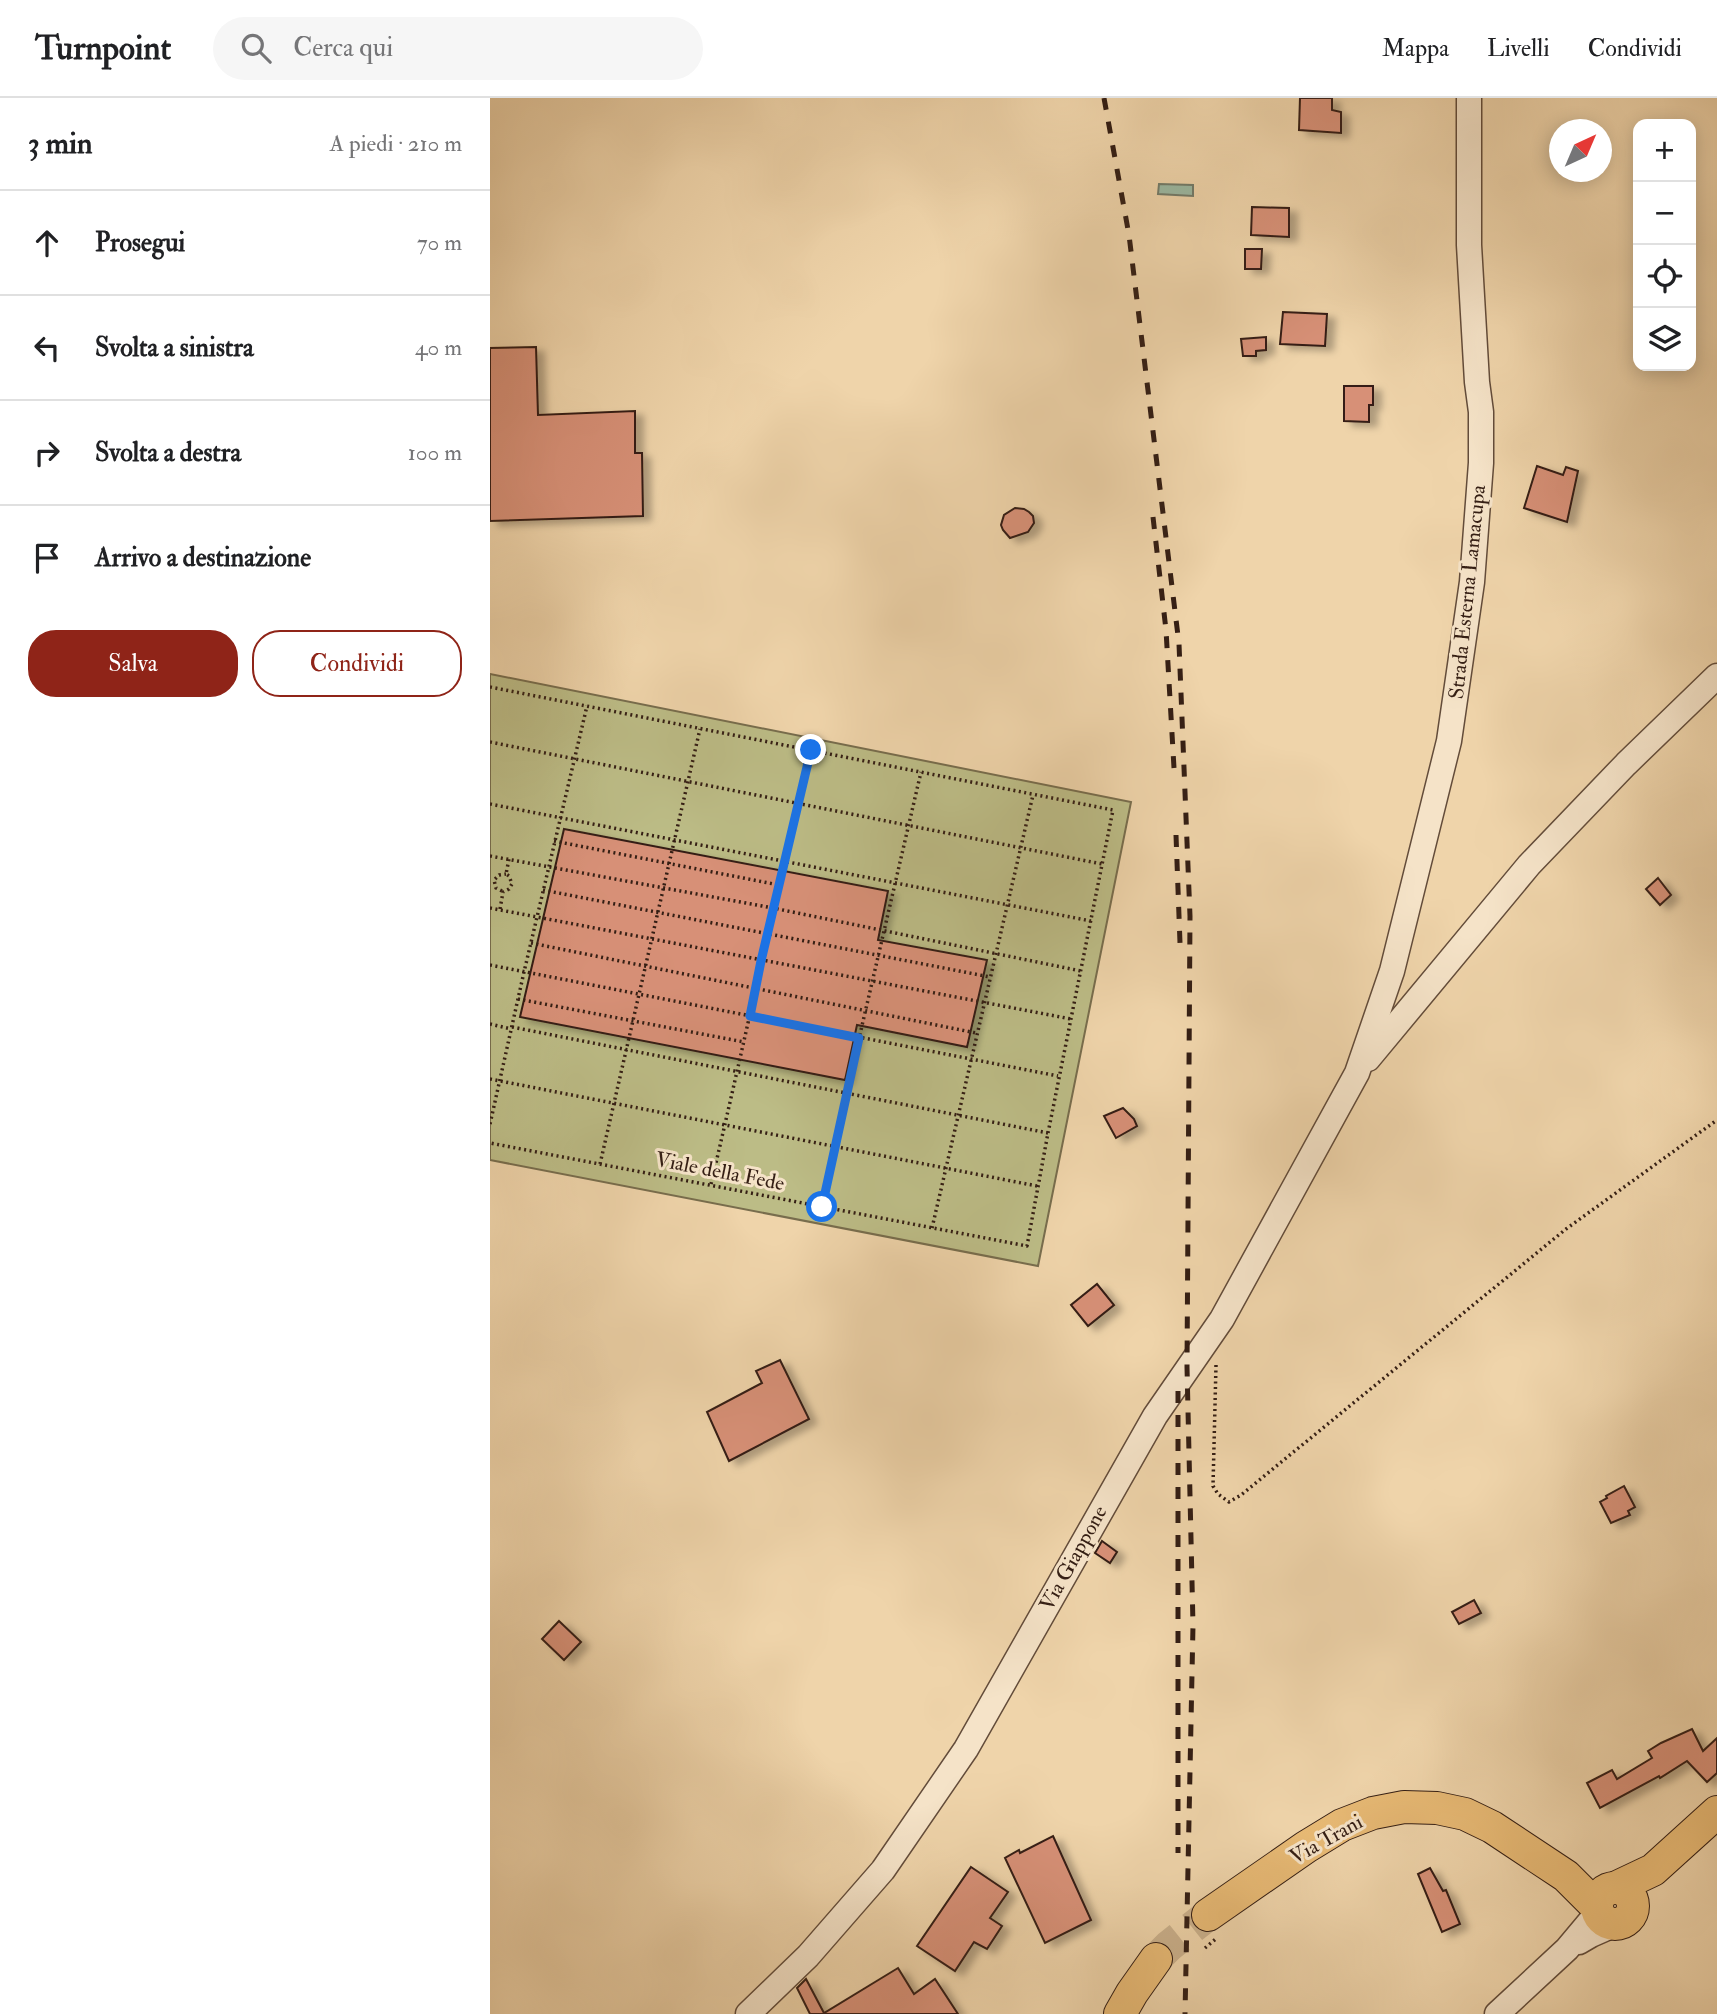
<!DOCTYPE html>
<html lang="it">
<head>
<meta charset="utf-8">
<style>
	body { margin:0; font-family:"IM FELL Double Pica",serif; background:#f6f6f6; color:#202124 }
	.controls { position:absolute; right:21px; top:21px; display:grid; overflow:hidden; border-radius:14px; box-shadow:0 4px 18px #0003 }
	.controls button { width:63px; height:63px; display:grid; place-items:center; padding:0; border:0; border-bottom:2px solid #e0e0e0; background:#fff; color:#202124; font:35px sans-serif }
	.compass { position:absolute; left:1059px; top:21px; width:63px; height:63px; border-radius:50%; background:#fff; box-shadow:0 4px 18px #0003; rotate:44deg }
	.stop { position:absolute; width:21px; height:21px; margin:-16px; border:5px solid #1a73e8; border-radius:50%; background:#fff }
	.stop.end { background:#1a73e8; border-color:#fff; box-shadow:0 2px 7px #0008 }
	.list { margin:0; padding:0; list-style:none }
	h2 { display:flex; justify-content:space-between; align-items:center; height:91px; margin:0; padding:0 28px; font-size:30px }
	h2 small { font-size:23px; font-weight:400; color:#757577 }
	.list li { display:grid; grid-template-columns:46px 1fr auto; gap:21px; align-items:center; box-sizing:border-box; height:105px; padding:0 28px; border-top:2px solid #e0e0e0 }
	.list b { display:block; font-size:26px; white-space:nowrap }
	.list em { font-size:23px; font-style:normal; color:#757577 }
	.actions { display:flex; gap:14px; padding:21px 28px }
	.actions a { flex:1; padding:16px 0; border:2px solid #8f2418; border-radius:28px; text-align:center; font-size:24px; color:#8f2418 }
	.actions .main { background:#8f2418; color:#fff }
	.icon { flex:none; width:38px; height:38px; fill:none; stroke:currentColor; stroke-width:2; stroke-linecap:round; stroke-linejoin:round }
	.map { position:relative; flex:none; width:1227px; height:1916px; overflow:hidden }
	header { display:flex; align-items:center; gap:42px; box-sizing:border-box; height:98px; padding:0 35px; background:#fff; border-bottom:2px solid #e0e0e0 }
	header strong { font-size:33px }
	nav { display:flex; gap:38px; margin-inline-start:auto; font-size:24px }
	.search { width:490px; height:63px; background:#f6f6f6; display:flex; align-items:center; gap:18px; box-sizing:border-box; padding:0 24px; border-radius:38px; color:#757577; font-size:26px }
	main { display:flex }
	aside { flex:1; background:#fff }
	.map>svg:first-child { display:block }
	.green { fill:#bcbc86; stroke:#786d4d; stroke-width:2 }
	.water { fill:#9bb9a3; stroke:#727b6a; stroke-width:2 }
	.building { fill:#d79077; stroke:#341e14; stroke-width:2; filter:url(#shadow) }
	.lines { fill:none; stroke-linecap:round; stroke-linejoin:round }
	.major-tunnel { stroke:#cab08c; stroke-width:32; stroke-dasharray:32 16; stroke-linecap:butt }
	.minor-casing { stroke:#634c3a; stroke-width:27 }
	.major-casing { stroke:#341e14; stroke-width:34 }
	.path { stroke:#341e14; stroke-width:3.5; stroke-dasharray:2 3.5; stroke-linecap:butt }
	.minor { stroke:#f5e3c8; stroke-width:24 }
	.major { stroke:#e8ba75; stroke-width:32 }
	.rail { stroke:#341e14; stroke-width:5; stroke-dasharray:12 12; stroke-linecap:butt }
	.route { stroke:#1a73e8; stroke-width:9 }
	.labels { text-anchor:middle; stroke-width:6; stroke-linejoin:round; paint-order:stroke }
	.street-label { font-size:21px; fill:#341e14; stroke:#f5e3c8 }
</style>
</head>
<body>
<header>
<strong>Turnpoint</strong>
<div class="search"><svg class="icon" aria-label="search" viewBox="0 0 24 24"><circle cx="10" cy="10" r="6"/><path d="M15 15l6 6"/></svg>Cerca qui</div>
<nav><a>Mappa</a><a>Livelli</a><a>Condividi</a></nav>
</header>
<main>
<aside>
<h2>3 min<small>A piedi · 210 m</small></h2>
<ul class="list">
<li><svg class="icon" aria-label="ahead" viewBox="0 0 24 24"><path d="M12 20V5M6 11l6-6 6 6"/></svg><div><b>Prosegui</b></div><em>70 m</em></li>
<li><svg class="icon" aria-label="left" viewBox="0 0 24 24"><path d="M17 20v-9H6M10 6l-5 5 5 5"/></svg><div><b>Svolta a sinistra</b></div><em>40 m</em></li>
<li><svg class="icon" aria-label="right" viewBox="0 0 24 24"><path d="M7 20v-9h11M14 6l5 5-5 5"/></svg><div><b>Svolta a destra</b></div><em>100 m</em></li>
<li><svg class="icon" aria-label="arrive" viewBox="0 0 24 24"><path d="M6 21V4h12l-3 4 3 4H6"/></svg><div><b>Arrivo a destinazione</b></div></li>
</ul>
<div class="actions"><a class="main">Salva</a><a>Condividi</a></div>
</aside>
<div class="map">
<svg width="1227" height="1916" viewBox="0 0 1227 1916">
	<defs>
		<filter id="shadow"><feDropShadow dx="8" dy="4.5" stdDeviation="3.5" flood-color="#0004"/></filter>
	</defs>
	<rect width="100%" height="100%" fill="#efd4aa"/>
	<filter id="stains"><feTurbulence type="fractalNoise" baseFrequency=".00286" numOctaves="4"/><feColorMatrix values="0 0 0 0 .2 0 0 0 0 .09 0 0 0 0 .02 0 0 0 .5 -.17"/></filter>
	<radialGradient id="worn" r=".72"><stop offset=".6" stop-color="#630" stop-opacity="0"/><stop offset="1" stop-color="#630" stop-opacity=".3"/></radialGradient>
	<polygon class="green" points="0,576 641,704 548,1168 0,1062"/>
	<polygon class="water" points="669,86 703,87 703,98 668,96"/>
	<g class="building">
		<polygon points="810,0 842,0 842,12 851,14 851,35 809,32"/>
		<polygon points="762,109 799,110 799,139 761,137"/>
		<polygon points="755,151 772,151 771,171 755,171"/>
		<polygon points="793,214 837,216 835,248 790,246"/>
		<polygon points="776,239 776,252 766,253 766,258 753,258 751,241"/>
		<polygon points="46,249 48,317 145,313 145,355 152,355 153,418 0,423 0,250"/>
		<polygon points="854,288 883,288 883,307 879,307 879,324 854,323"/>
		<polygon points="1047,368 1073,377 1076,369 1088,373 1077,424 1034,410"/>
		<polygon points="525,410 534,411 539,414 543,418 544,425 538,434 520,440 513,432 511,427 514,417"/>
		<polygon points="74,731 398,793 388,842 497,862 477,949 367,927 355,982 30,919"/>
		<polygon points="1168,780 1181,797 1170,807 1156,791"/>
		<polygon points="633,1010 644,1021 647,1028 626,1040 614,1018"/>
		<polygon points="607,1186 624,1207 598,1228 581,1207"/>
		<polygon points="290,1262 319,1321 239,1363 217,1314 272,1285 266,1273"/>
		<polygon points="1134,1388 1145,1409 1138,1413 1140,1417 1121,1425 1110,1404 1117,1400 1116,1398"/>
		<polygon points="612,1443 627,1454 620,1465 605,1455"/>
		<polygon points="984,1502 991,1515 969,1526 962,1514"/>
		<polygon points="69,1523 91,1544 74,1562 52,1541"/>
		<polygon points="1202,1631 1213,1653 1227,1640 1227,1675 1217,1684 1197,1663 1170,1680 1169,1678 1110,1710 1097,1685 1122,1672 1127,1681 1162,1660 1158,1653 1171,1645"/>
		<polygon points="563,1738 601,1822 555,1845 515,1760 529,1752 530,1755"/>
		<polygon points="481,1769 518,1794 500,1820 512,1828 497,1851 484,1844 465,1873 427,1848"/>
		<polygon points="940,1770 953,1793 956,1792 970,1826 952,1834 928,1776"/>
		<polygon points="408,1870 424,1896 445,1881 468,1916 320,1916 307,1890 316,1881 334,1915"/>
	</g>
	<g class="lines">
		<polyline class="major-tunnel" points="666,1861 679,1848 718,1817"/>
		<defs>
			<g id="minor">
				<polyline points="878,961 1039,767 1136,666 1227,578"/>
				<polyline points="1089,1844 1101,1837 1126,1826"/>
				<polyline points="258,1916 318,1858 393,1772 476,1651 665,1318 732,1221 867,975 902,873 959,643 982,484 991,365 991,314 987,284 979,147 979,0"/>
				<polyline points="1007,1916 1077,1851 1108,1814"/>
			</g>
			<g id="major">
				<polyline points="1127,1789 1163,1772 1227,1714"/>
				<circle cx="1125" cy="1808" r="18"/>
				<polyline points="718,1817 816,1749 852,1727 883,1715 914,1709 947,1710 975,1716 1002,1729 1076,1778 1106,1808"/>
				<polyline points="630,1916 642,1895 666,1861"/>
			</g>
		</defs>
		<use href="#minor" class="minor-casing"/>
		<use href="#major" class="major-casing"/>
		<g class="path">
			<polyline points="0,589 623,712 558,1035 537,1148 0,1045"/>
			<polyline points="0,644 612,766"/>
			<polyline points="0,706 601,823"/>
			<polyline points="64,743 289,787"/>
			<polyline points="0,758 283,810 591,873"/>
			<polyline points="53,792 500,879"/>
			<polyline points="12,793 6,790 4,782 9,777 16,776"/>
			<polyline points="0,810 581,921"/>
			<polyline points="10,811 13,794 19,791 22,786 19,778 16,776 19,761"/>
			<polyline points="41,845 486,935"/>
			<polyline points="0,867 568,978"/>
			<polyline points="28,901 254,944"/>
			<polyline points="0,926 21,931"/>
			<polyline points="22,929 558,1035"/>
			<polyline points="0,981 547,1088"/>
			<polyline points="0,1026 34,874 97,608"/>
			<polyline points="110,1066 210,631"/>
			<path d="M221 1086C255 942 286 796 321 652"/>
			<polyline points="332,1109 344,1048 431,674"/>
			<polyline points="442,1130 543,697"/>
			<polyline points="726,1267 723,1388 728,1396 739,1404 751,1397 1076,1131 1227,1022"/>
			<polyline points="715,1850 727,1840"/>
		</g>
		<use href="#minor" class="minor"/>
		<use href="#major" class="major"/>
		<g class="rail">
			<polyline points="614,0 639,137 689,546 700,818 697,1269 703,1527 695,1916"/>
			<polyline points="663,419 676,532 684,670"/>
			<polyline points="686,737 690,845"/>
			<polyline points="688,1293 688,1755"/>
		</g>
	</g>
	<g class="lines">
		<polyline class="route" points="321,652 271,863 260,918 369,940 332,1109"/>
	</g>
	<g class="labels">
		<g class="street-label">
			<text transform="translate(977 494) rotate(-84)" y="7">Strada Esterna Lamacupa</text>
			<text transform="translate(230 1073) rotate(11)" y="7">Viale della Fede</text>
			<text transform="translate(583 1460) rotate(-61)" y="7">Via Giappone</text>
			<text transform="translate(836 1741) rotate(-29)" y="7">Via Trani</text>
		</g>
	</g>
	<rect width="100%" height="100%" filter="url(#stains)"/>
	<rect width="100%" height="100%" fill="url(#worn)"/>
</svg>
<div class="controls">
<button>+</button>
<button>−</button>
<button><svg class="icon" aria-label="locate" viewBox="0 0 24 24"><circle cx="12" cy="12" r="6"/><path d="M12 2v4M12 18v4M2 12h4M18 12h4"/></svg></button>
<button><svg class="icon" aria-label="layers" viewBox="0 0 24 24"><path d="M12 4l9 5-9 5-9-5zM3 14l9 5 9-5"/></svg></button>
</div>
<svg class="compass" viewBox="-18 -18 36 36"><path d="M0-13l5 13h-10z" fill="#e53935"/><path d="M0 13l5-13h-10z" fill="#757577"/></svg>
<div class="stop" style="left:332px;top:1109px"></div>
<div class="stop end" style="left:321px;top:652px"></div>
</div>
</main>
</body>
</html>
